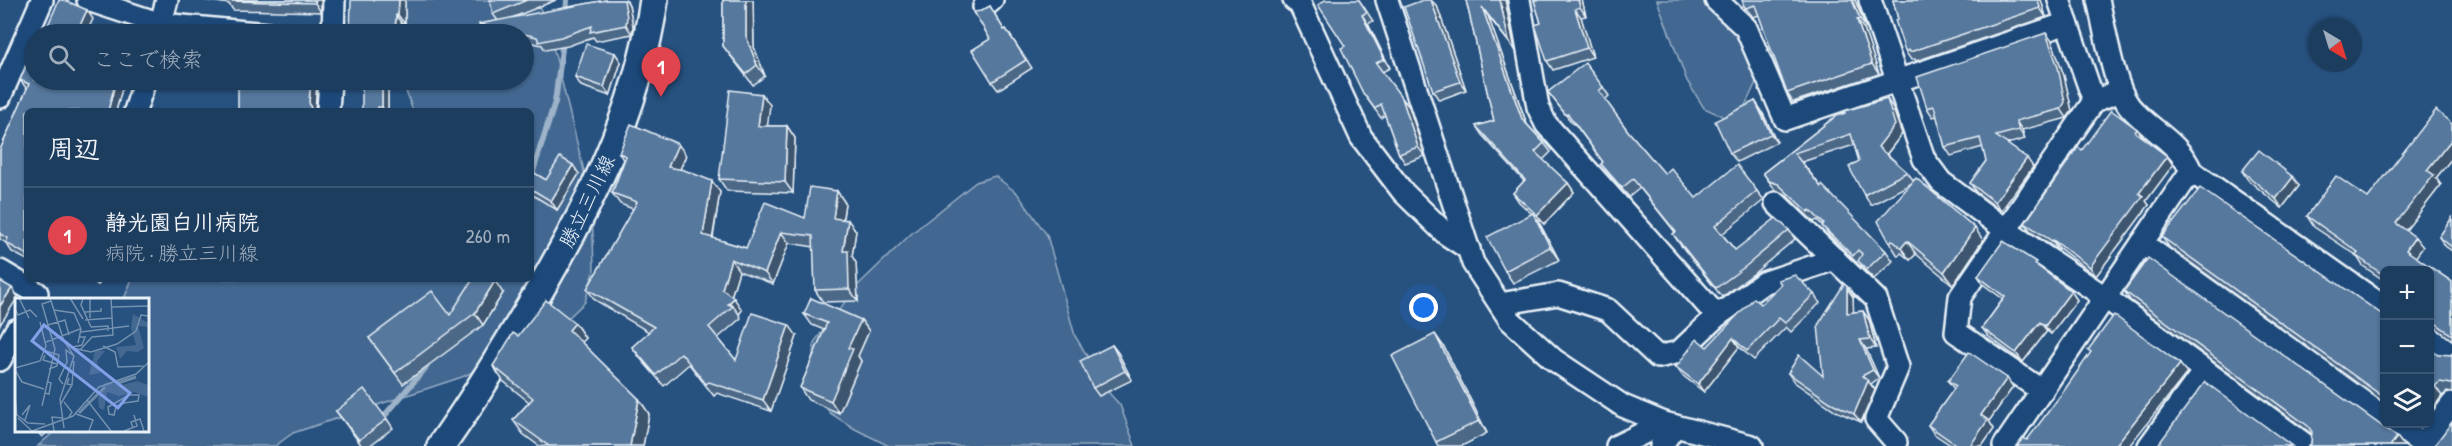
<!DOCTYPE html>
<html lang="ja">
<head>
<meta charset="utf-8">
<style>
	body { margin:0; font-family:"Patrick Hand","Klee One",sans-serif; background:#254465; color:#f1f3f6 }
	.controls { position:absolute; right:18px; bottom:18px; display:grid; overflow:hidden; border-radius:9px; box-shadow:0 2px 4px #0004 }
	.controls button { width:54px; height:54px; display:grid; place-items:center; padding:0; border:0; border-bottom:2px solid #3b5674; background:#1d3d5f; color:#f1f3f6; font:30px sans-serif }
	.compass { position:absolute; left:2308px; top:18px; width:54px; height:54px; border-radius:50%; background:#1d3d5f; box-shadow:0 2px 4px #0004; rotate:142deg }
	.you { position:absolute; left:1424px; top:308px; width:21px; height:21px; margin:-15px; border:4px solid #fff; border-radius:50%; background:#1a73e8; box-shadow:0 0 0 9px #1a73e833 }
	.badge { display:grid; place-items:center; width:39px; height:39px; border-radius:50%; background:#95b2f1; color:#fff; font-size:20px; font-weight:700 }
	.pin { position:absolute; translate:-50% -50px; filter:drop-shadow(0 2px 3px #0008) }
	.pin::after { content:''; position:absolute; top:32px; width:21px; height:18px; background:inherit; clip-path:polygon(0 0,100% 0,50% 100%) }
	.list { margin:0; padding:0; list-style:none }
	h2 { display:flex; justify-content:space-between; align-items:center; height:78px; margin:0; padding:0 24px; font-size:26px }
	h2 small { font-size:20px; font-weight:400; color:#a0aebd }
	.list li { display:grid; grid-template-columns:39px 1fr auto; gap:18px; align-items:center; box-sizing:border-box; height:96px; padding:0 24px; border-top:2px solid #3b5674 }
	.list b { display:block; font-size:22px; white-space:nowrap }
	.list p { margin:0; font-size:20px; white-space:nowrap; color:#a0aebd }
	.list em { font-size:20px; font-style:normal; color:#a0aebd }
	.icon { flex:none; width:33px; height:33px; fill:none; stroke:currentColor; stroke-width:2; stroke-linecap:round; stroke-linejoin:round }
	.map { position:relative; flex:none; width:2452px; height:446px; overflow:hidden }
	.search { position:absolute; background:#1d3d5f; box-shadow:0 2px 4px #0004; left:24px; top:24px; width:510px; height:66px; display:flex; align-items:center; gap:15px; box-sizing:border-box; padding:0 21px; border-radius:33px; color:#a0aebd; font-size:22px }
	.panel { position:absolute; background:#1d3d5f; box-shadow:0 2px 4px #0004; left:24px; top:108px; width:510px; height:174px; border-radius:9px }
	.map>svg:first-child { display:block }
	.green { fill:#436891; stroke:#96acc4; stroke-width:1.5 }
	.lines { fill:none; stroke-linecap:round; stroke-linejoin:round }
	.stream { stroke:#9db3c9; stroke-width:6 }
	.minor-casing { stroke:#e8f1f8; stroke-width:26 }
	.major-casing { stroke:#e8f1f8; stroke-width:32 }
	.minor { stroke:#1f4a7a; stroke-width:21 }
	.major { stroke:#1f4a7a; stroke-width:27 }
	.wall { fill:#4b6787; stroke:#e8f1f8; stroke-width:1.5 }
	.shaded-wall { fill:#3d546e; stroke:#e8f1f8; stroke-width:1.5 }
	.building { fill:#57789d; stroke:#e8f1f8; stroke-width:1.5 }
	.labels { text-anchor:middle; stroke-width:4.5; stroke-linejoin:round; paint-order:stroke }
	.street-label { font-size:20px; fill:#e8f1f8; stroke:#1f4a7a }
	.inset-river { fill:none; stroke:#6b8aaa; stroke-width:3 }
	.inset-road { fill:none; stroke:#7491af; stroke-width:1.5 }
	.view { fill:#82a0e8; fill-opacity:0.15; stroke:#82a0e8; stroke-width:3 }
	.inset-edge { fill:none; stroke:#e8f1f8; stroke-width:3 }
</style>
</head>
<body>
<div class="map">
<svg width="2452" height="446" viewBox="0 0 2452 446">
	<rect width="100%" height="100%" fill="#27517f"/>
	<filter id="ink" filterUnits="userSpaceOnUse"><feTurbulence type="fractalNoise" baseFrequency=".0167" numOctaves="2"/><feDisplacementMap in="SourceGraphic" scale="12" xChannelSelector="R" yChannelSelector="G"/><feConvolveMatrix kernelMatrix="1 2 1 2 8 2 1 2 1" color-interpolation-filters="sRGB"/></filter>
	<g filter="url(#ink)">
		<g class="green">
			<polygon points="370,0 537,0 550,34 592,203 594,270 585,302 549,336 462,377 293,433 275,446 38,446 56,430 147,430 147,299 124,299 132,279 531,279 531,111 413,111 402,80 524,80 524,34 384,34"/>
			<polygon points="1657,0 1734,0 1753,43 1758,78 1744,108 1724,117 1704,108 1687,81"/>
			<polygon points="995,176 1017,193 1047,235 1075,336 1110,394 1120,405 1135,446 889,446 855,429 830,413 815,393 809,378 815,341 858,285 912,233 976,182"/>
		</g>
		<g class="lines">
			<g class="stream">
				<polyline points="566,16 567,0"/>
				<polyline points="531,177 555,102 563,41"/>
				<polyline points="381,420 427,366"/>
			</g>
			<defs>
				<g id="minor">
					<polyline points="88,0 161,24 269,34"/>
					<polyline points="1294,0 1300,4 1361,137 1403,192 1446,234 1469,249"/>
					<polyline points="1387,0 1473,263 1510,320 1554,360 1623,406 1664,423 1752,446"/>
					<polyline points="1716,0 1746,28 1785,119 2067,23"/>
					<polyline points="1870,0 1924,159 1941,182 2007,231 2106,298 2307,446"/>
					<polyline points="2059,0 2094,101"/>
					<path d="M2098 0C2105 28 2113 86 2130 107 2149 129 2180 143 2191 171L2384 307"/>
					<polyline points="984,7 992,0"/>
					<polyline points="158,34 167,0"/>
					<polyline points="333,34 334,0"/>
					<polyline points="0,97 42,0"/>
					<polyline points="135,111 145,80"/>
					<polyline points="328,111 330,80"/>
					<polyline points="1776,203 1876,299 1898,367 1876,419 1896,442"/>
					<polyline points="2142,243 2384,417"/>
					<polyline points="0,271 37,293"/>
					<polyline points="1500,304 1558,294 1608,310 1658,357 1679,352 1717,316 1546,124 1538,107 1519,0"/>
					<polyline points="1717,316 1763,283 1835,259"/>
					<polyline points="2430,338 2452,354"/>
					<polyline points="0,360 16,330"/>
					<polyline points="2042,391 1956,332 1960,297 2094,101 2120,91"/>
					<polyline points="2394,424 2423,444"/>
					<polyline points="1617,446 1664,423"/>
					<polyline points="1661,446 1675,426"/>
					<polyline points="2004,446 2191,171"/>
					<polyline points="2149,446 2204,371"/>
					<polyline points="2421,446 2452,404"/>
				</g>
				<path id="major" d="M441 446C471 404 498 360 525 315 584 217 638 114 654 0"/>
			</defs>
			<use href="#minor" class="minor-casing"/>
			<use href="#major" class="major-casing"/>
			<use href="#minor" class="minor"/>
			<use href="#major" class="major"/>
		</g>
		<g class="wall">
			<polygon points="203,0 321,0 321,12 233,10 229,4"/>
			<polygon points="351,0 405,0 405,24 402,24"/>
			<polygon points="490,0 556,0 509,19 606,0 626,0 629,5 633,26 632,34 596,41 593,37 568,46 545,50 542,45 524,41 524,34 491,34 485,33 479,24 498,21 493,14"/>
			<polygon points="723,0 753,0 754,47 765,76 753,85 723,46"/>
			<polygon points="1359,0 1373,21 1368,24 1390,68 1382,72 1409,107 1425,156 1405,163 1399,154 1385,115 1381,118 1363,93 1345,46"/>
			<polygon points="1466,0 1505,0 1515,50 1488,16 1527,124 1544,143 1551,152 1543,160 1568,183 1574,192 1544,224 1535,217 1541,226 1559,260 1513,283 1505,271 1532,214 1519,202 1513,193 1524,181 1482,135 1476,126 1494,121"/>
			<polygon points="1534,0 1582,0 1586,16 1581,17 1593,57 1553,70 1547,61 1541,23"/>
			<polygon points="1855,0 1866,28 1864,29 1879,74 1793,102 1787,93 1759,15 1753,17 1744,6"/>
			<polygon points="1893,0 2041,0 2046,17 1916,61 1915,59 1911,60 1905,51 1898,19"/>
			<polygon points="990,6 1004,30 1006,29 1032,68 998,90 992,82 990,39 981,11"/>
			<polygon points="1437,6 1466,90 1439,100 1433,91"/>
			<polygon points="2052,41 2064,76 2072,111 2067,118 2022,130 2025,139 2007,144 2033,167 2001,211 1976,192 1970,183 1986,161 1983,147 1951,156 1945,147 1937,116 1933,117 1927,108"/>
			<polygon points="615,53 621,62 610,96 581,86 575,77"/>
			<polygon points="20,80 34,80 123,85 116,111 27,111 27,260 12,252 6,243 0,239 0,150 27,89"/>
			<polygon points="388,80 388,111 362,111"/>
			<polygon points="1603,87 1609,96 1605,100 1628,131 1665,174 1696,198 1757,191 1764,200 1722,234 1735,250 1789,230 1795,239 1752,275 1722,297 1679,243 1673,234 1675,232 1640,188 1629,197 1608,173 1601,164 1603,162 1574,123 1573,124 1548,92"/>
			<polygon points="1887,99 1893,109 1902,134 1887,154 1907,172 1914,181 1983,240 1953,285 1916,254 1910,260 1901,253 1898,256 1890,243 1912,183 1871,205 1864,195 1859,161 1854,145 1802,162 1821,187 1886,251 1893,261 1874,279 1865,270 1861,265 1860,266 1829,235 1822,225 1817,220 1814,222 1785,194 1776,191 1763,173 1836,116"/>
			<polygon points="1755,101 1761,110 1777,142 1737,162 1730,153"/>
			<polygon points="770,105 767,126 787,126 795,138 793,193 727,191 719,179"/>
			<polygon points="2452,124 2452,158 2436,178 2441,185 2406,230 2423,247 2415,257 2452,282 2452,340 2432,325 2430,326 2430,270 2385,270 2385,281 2363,266 2356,255 2314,227 2307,216 2368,198"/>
			<polygon points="2143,138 2167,156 2173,165 2146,201 2149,205 2096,276 2059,248 2058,250 2031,232 2025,223 2082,150"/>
			<polygon points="619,153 686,155 680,169 720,192 713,238 746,248 805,218 837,191 845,203 843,219 856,231 852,256 856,263 858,301 823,302 815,290 814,247 789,243 773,284 739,271 731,297 742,310 739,314 741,318 718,338 736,360 797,336 771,411 717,393 714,396 689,364 664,386 640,358 632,347 649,332 595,300 587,289 633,209 620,204 612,193 624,161"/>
			<polygon points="531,171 546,180 579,174 557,210 531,194"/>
			<polygon points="2242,171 2299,186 2282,208 2248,180"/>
			<polygon points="2452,218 2452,251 2445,246 2439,237"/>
			<polygon points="2162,237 2383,315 2385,313 2385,403 2169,247"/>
			<polygon points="2041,269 2071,291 2077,300 2051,334 2047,331 2023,362 1988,336 1982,328 2003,299 1984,285 1978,276"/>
			<polygon points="90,279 103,279 98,285"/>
			<polygon points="1844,284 1849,288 1855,297 1853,297 1853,312 1863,311 1869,320 1876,348 1866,349 1879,378 1871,384 1875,390 1861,422 1836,411 1794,382 1788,373 1823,376"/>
			<polygon points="2124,291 2397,437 2404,446 2308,446 2311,444 2312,434 2130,300"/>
			<polygon points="503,293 483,325 403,384 369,338 450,315"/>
			<polygon points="1814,294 1820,303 1791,332 1786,327 1754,360 1739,347 1704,392 1682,375 1676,367 1707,347 1761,304"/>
			<polygon points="804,314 861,320 869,331 858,356 861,361 839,413 808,400 800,388 824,330 812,325"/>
			<polygon points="575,323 585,338 581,342 639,399 649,414 643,446 539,446 523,434 513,420 529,402 503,381 493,366 518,336"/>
			<polygon points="1112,345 1118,353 1132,380 1099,396 1093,388"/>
			<polygon points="1444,347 1487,433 1462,446 1438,446 1436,442"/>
			<polygon points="2452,353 2452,393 2447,392 2442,396 2430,413 2438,354 2451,355"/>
			<polygon points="1948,381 2013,387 1989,421 1994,429 1982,446 1952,446 1934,434 1928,425 1954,389"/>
			<polygon points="336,411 387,419 393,428 369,446 362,446"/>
			<polygon points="35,429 51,429 42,437"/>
		</g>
		<g class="shaded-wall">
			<polygon points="315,0 321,0 321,12 315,3"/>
			<polygon points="399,0 405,0 405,24 398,15"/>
			<polygon points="624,0 626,0 629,5 633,26 632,34 626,25"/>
			<polygon points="746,0 753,0 754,47 765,76 757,65 746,36"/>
			<polygon points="1431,0 1437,6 1466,90 1460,82"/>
			<polygon points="1500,0 1505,0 1515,50 1509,42"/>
			<polygon points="1578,0 1582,0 1586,16 1580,7"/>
			<polygon points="1852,0 1855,0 1866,28 1860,19"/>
			<polygon points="2038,0 2041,0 2046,17 2040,8"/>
			<polygon points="1482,7 1488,16 1528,128 1522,119"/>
			<polygon points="1575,9 1581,17 1593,57 1587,48"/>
			<polygon points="87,10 93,19 86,34 76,34"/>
			<polygon points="396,15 402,24 402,34 395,34"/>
			<polygon points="1362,15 1368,24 1390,68 1384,59"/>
			<polygon points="1857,20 1864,29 1879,74 1872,64"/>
			<polygon points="2046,33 2052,41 2064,76 2072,111 2067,118 2061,109"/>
			<polygon points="615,53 621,62 610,96 604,87"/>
			<polygon points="116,80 119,80 123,85 116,111 108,111"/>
			<polygon points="311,80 317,80 315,111 313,111 311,109 309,102"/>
			<polygon points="382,80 388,80 388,111 385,111 382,107"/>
			<polygon points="762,94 770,105 766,137 758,126"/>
			<polygon points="1402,98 1409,107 1425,156 1418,147"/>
			<polygon points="1887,99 1893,109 1902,134 1885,156 1878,147"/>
			<polygon points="1755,101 1761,110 1777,142 1771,134"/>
			<polygon points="2016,121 2022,130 2025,139 2019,130"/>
			<polygon points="787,126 795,138 793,193 785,182"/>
			<polygon points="2137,129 2144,138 2135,132"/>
			<polygon points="2452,139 2452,158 2436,178 2441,185 2403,234 2396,223 2427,170"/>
			<polygon points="678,144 686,155 676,179 668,167"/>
			<polygon points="2167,156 2173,165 2146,201 2149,205 2096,276 2090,267 2139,193"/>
			<polygon points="2027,158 2033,167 2001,211 1995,202"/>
			<polygon points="573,165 579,174 557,210 551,201"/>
			<polygon points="2293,177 2299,186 2282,208 2276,199"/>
			<polygon points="712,181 720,192 711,246 703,235"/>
			<polygon points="1568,183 1574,192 1544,224 1537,215"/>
			<polygon points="837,191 845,203 841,230 833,218"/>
			<polygon points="1533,213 1541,226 1559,260 1550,247"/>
			<polygon points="848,220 856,231 852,256 856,263 858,301 849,289 843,251"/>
			<polygon points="1975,228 1983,240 1953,285 1944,272"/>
			<polygon points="781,232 789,243 773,284 765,273"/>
			<polygon points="2415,237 2423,247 2413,261 2406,250"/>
			<polygon points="2053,240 2059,248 2058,250 2052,241"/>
			<polygon points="1907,241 1916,254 1910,260 1901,248"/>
			<polygon points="731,259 739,271 730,300 722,289"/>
			<polygon points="94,279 103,279 98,285"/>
			<polygon points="495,281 503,293 483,325 475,313"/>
			<polygon points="12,288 18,297 0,325 0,306"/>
			<polygon points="1847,288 1853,297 1854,322 1847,313"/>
			<polygon points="2071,291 2077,300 2051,334 2045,326"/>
			<polygon points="734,298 742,310 739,314 733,306 728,304"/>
			<polygon points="1863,311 1869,320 1876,348 1870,339"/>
			<polygon points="861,320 869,331 858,356 861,361 839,413 831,401 848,348"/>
			<polygon points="2040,322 2047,331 2023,362 2016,353"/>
			<polygon points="575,323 585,338 579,345 569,330"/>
			<polygon points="789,325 797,336 771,411 763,400"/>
			<polygon points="1435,334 1444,347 1487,433 1479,421"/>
			<polygon points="1733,338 1739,347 1704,392 1698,384"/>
			<polygon points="1860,340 1866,349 1879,378 1873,370"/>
			<polygon points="1112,345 1118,353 1132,380 1125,371"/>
			<polygon points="2180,364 2187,373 2129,446 2115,446"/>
			<polygon points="2007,378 2013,387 1989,421 1994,429 1982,446 1970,446 1981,415"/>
			<polygon points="1868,381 1875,390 1861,422 1854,414"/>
			<polygon points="2435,386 2442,396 2430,413 2430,393"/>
			<polygon points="639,399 649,414 643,446 630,446"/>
			<polygon points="2397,437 2404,446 2390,446"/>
		</g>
		<g class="building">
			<polygon points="59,0 64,0 87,10 76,34 44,34"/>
			<polygon points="227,0 315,0 315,3 227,1"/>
			<polygon points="351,0 399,0 398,15 396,15 395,34 350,34"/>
			<polygon points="490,0 527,0 493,14"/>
			<polygon points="606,0 624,0 627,17 626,25 590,32 592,26 561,37 539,42 537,37 479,24"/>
			<polygon points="723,0 746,0 746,36 757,65 746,74 723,46"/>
			<polygon points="1325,0 1359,0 1367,12 1362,15 1384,59 1376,63 1402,98 1418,147 1399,154 1381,104 1375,109 1363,93 1341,48 1345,46 1318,5"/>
			<polygon points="1423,0 1431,0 1460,82 1433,91 1404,7"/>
			<polygon points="1466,0 1500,0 1509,42 1482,7 1522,119 1544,143 1535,152 1568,183 1537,215 1513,193 1525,180 1476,126 1494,121"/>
			<polygon points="1534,0 1578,0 1580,7 1575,9 1587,48 1547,61 1535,25 1541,23"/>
			<polygon points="1742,0 1852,0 1860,19 1857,20 1872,64 1787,93 1755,5 1746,8 1744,6"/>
			<polygon points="1893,0 2038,0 2040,8 1910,52 1909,50 1905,51 1895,20 1898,19"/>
			<polygon points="990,6 1004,30 1006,29 1026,60 992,82 972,50 990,39 974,12 981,11"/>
			<polygon points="2046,33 2058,67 2065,102 2061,109 2016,121 2019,130 1996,136 2027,158 1995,202 1970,183 1986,161 1980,138 1945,147 1934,106 1927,108 1917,77"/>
			<polygon points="586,44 615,53 604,87 575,77"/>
			<polygon points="34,46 34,80 116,80 108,111 27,111 27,255 6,243 8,238 0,234 0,150 29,84 20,80"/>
			<polygon points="1585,63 1603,87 1599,91 1628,131 1665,174 1671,168 1696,198 1737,165 1757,191 1715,226 1735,250 1776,218 1789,230 1746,266 1716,288 1673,234 1676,232 1633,179 1622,188 1601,164 1603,162 1568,114 1566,115 1548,92"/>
			<polygon points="234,80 311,80 309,102 311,109 313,111 238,111 238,86 234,86"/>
			<polygon points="362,80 382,80 382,107 378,107 377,111 362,111"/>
			<polygon points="730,90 762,94 758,126 787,126 785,182 719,179"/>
			<polygon points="1887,99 1895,125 1878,147 1907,172 1864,195 1849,167 1859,161 1851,134 1794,153 1821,187 1822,185 1886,251 1867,269 1858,261 1862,254 1858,250 1853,256 1822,226 1824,224 1810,210 1808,212 1778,184 1769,181 1763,173 1836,116 1845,113 1844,111"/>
			<polygon points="1755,101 1771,134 1730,153 1715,121"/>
			<polygon points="2111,110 2137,129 2135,132 2167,156 2139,193 2143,196 2090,267 2053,240 2052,241 2025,223 2078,147 2082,150"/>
			<polygon points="2436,110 2452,124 2452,139 2427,170 2434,175 2396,223 2415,237 2406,250 2452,282 2452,335 2430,319 2430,270 2385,270 2385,276 2355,255 2358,252 2307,216 2336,176 2368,198"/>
			<polygon points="631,124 678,144 668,167 684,170 712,181 703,235 746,248 765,202 805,218 810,187 837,191 833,218 848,220 843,251 848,251 849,289 815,290 813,236 781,232 765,273 731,259 722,289 734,298 728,304 733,306 709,327 736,360 752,313 789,325 763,400 709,382 706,384 681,353 656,375 632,347 654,327 587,289 637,202 612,193 626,156 619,153"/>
			<polygon points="2259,150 2293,177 2276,199 2242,171"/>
			<polygon points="560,157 573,165 551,201 531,189 531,171 546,180"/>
			<polygon points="1916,178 1975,228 1944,272 1907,241 1901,248 1892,240 1890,243 1878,221"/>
			<polygon points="2200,188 2383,315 2385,313 2385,398 2162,237"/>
			<polygon points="1533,213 1550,247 1505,271 1487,237"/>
			<polygon points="2452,218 2452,247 2439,237"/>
			<polygon points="2003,241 2036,262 2035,264 2071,291 2045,326 2040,322 2016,353 1982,328 2005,297 1978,276"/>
			<polygon points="2148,258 2397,437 2390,446 2308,446 2311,444 2312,432 2308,426 2124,291"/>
			<polygon points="1795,275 1814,294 1785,323 1779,318 1747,351 1733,338 1698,384 1676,367 1697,339 1707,347 1754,298 1761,304 1781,284 1778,280"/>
			<polygon points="473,279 492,279 495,281 475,313 395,373 369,338 432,291 450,315"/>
			<polygon points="0,281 12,288 0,306"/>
			<polygon points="1844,284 1849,288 1847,288 1847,313 1863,311 1870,339 1860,340 1873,370 1862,376 1868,381 1854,414 1830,402 1788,373 1799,355 1823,376 1818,325"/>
			<polygon points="811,298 861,320 848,348 853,349 831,401 800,388 827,323 804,314"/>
			<polygon points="546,300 575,323 569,330 639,399 630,446 549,446 513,420 533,398 493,366 513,333 518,336"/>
			<polygon points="2114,315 2180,364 2115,446 2017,446 2023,438 2027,440 2063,392 2091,352 2088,350"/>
			<polygon points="1435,334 1479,421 1436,442 1392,356"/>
			<polygon points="1112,345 1125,371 1093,388 1080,361"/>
			<polygon points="2430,348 2438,354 2451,355 2452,353 2452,384 2440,382 2435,386 2430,393"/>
			<polygon points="1969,352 2007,378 1981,415 1988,420 1970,446 1958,446 1928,425 1956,386 1948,381"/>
			<polygon points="2205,382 2292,446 2157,446"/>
			<polygon points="364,389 387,419 359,440 336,411"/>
			<polygon points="2452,422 2452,446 2434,446"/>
		</g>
	</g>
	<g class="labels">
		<g class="street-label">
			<text transform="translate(587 201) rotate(-64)" y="7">勝立三川線</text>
		</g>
	</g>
	<g transform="translate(15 298)">
		<rect width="134" height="134" fill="#27517f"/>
		<path d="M118 16 133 25V29L123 28 129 50 123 54 112 53 105 61 101 49 121 47 116 30ZM80 52 90 53 82 63 85 75 74 77ZM122 83 133 87V99L119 94 104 98 92 94 89 112 84 110 83 100 91 84 107 87Z" fill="#436891"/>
		<path class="inset-river" d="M103 85 121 79M64 115 90 89"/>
		<path class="inset-road" d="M4 0 14 20M35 0 49 43 59 58 45 101 49 130M55 0 68 21M68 0 66 7 76 29M75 0V20M97 9 134 8M0 11 3 17 15 12 22 19M39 12 59 15 66 31 63 45M70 14 86 13V10M70 22 97 20M26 29 50 22 54 37M76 29 93 28V33M66 34 114 28M31 44 65 31M88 48 100 54 103 69 130 68M58 49 67 47 70 39H65M57 50 76 54 102 46 121 33 126 17 134 18M65 52 77 39 98 37 96 0M31 53 44 57 42 68 34 71M30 57 28 62 42 66M0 70 25 63 31 48 25 24M0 72 7 84 29 91M54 80 52 86 57 87 59 63M48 86 44 81 52 64 51 52 59 58M30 95 34 96 36 85 33 84M114 97H124L123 103 109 105 101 109 99 117 94 116 93 109ZM0 98 2 118M72 102 96 133M49 104 57 114 54 119M45 107 57 87M27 108 40 51 27 6 36 3M61 116 78 122 74 133M2 117 13 125 30 126M7 117 15 107 10 122M3 120 17 133M118 130 116 124 125 121 129 133M17 133 58 118 84 89 121 76 134 64M39 133 37 119 48 120M109 133 122 128 119 117"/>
		<path class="view" d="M29 27 115 95 103 110 17 43Z"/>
		<rect width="134" height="134" class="inset-edge"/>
	</g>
</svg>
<div class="controls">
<button>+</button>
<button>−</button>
<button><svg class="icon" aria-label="layers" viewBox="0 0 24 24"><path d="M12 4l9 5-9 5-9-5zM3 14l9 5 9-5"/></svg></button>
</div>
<svg class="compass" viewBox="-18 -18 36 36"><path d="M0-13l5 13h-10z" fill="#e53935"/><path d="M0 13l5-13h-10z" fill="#a0aebd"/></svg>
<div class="you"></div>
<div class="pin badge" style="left:661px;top:97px;background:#e0444e">1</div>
<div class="search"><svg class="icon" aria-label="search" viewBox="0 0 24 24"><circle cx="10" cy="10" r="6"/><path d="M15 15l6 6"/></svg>ここで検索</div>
<section class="panel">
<h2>周辺<small></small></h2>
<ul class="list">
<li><span class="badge" style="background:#e0444e">1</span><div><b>静光園白川病院</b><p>病院 · 勝立三川線</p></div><em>260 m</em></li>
</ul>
</section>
</div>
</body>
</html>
